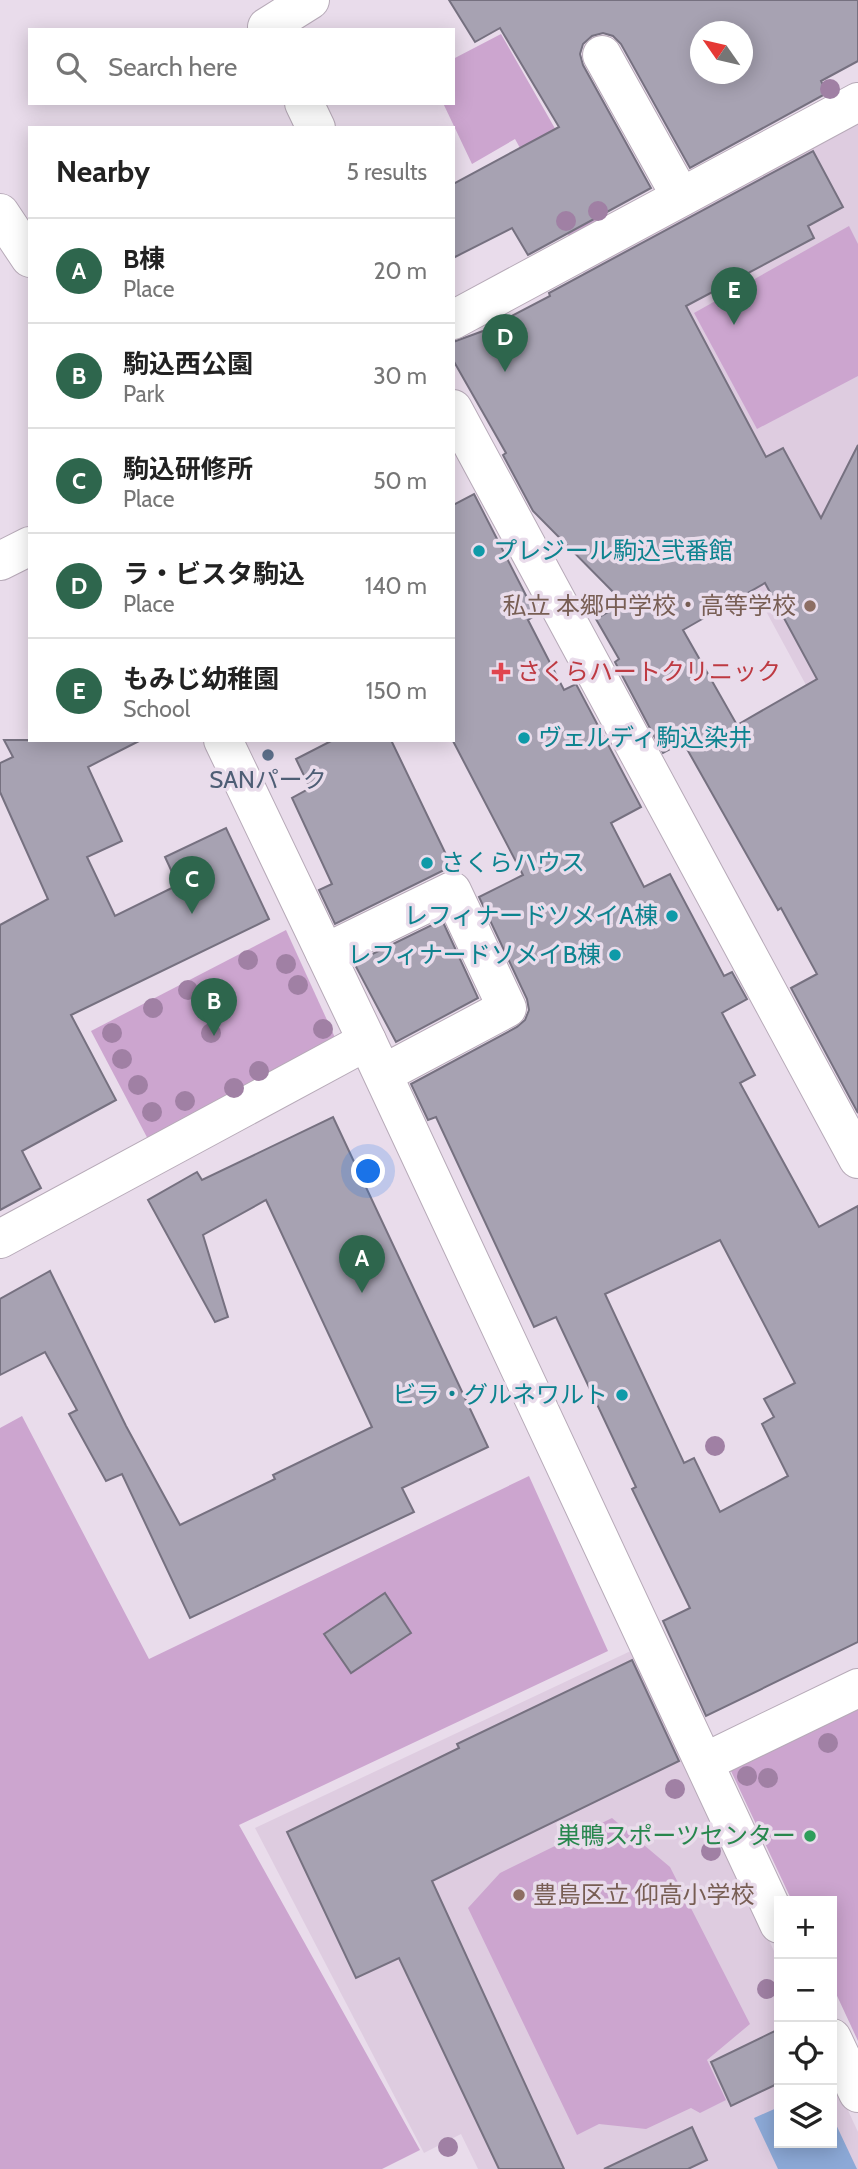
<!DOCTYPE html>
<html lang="en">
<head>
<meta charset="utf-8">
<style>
	body { margin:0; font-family:Cabin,"Noto Sans JP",sans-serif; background:#f2f2f2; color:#222 }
	.controls { position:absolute; right:21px; bottom:21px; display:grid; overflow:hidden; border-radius:0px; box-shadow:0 4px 18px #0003 }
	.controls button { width:63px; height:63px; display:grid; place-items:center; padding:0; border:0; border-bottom:2px solid #e0e0e0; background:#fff; color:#222; font:35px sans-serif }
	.compass { position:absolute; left:690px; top:21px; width:63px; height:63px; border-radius:50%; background:#fff; box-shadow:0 4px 18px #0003; rotate:304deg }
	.you { position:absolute; left:369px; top:1172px; width:24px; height:24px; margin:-18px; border:5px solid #fff; border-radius:50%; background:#1a73e8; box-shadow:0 0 0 10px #1a73e833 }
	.badge { display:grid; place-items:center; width:46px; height:46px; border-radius:50%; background:#2e664d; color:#fff; font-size:23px; font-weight:700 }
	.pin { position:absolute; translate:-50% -58px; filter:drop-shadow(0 2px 4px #0008) }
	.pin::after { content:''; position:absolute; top:37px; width:24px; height:21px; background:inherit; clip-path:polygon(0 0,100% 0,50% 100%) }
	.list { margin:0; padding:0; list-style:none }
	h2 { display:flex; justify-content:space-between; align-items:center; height:91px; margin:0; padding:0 28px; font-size:30px }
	h2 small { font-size:23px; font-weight:400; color:#767676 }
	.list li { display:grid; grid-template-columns:46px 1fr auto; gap:21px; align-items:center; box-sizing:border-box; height:105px; padding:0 28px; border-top:2px solid #e0e0e0 }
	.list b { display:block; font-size:26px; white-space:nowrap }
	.list p { margin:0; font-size:23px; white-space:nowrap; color:#767676 }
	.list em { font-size:23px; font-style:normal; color:#767676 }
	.icon { flex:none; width:38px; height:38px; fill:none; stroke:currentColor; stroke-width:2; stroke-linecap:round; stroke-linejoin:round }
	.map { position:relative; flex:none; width:858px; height:2169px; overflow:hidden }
	.search { position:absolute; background:#fff; box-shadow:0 4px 18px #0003; left:28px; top:28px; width:427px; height:77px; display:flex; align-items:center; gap:18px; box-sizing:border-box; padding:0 24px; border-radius:0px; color:#767676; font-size:26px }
	.panel { position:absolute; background:#fff; box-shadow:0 4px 18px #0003; left:28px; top:126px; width:427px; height:616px; border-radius:0px }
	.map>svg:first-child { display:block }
	.built { fill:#decce0 }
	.green { fill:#cca5cf }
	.water { fill:#8ca9d7 }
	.building { fill:#a7a2b2; stroke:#767180; stroke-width:2; fill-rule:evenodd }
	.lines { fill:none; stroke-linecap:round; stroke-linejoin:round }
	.minor-casing { stroke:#b7aab8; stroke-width:40 }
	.minor { stroke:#fff; stroke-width:38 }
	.tree { fill:#a080a4 }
	.culture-dot { fill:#0f9aa8; stroke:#e9dceb; stroke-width:2.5 }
	.education-dot { fill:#8d6e63; stroke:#e9dceb; stroke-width:2.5 }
	.health-dot { fill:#e0444e; stroke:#e9dceb; stroke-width:2.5 }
	.service-dot { fill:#5c6f8a; stroke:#e9dceb; stroke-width:2.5 }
	.leisure-dot { fill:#2e9e5b; stroke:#e9dceb; stroke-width:2.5 }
	.labels { text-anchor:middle; stroke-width:7; stroke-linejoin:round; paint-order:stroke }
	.culture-label { font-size:24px; fill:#0d838f; stroke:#e9dceb; text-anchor:start }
	.education-label { font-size:24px; fill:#785e54; stroke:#e9dceb; text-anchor:end }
	.health-label { font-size:24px; fill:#be3a42; stroke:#e9dceb; text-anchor:start }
	.service-label { font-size:24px; fill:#4e5e75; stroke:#e9dceb }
	.leisure-label { font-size:24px; fill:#27864d; stroke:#e9dceb; text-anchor:end }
</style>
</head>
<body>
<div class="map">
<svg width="858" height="2169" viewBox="0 0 858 2169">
	<rect width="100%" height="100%" fill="#e9dceb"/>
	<g class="built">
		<polygon points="858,118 858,781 579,266"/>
		<polygon points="635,1649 779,1962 779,2143 832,2143 832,2076 858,2132 858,2169 478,2169 461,2134 424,2153 255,1828"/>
	</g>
	<g class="green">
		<polygon points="501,34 605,216 569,236 515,139 472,164 443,103 453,103 453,59"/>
		<polygon points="849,226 858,244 858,376 757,429 694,313"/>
		<polygon points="286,930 337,1042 150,1143 91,1031"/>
		<polygon points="22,1416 149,1659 529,1476 608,1651 239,1825 420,2150 382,2169 0,2169 0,1428"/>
		<polygon points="858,1708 858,2041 832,1985 832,1901 792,1901 731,1771"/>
		<polygon points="612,1818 670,1867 750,2024 707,2060 726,2100 700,2113 691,2108 646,2129 599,2124 577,2135 468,1908 500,1873"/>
	</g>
	<polygon class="water" points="779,2107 779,2143 832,2143 832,2116 857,2169 778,2169 754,2118"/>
	<g class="building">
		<path d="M449 0H858V61L821 81 827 93 690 168 621 44 613 36 603 33 592 36 583 44 580 54 583 65 651 188 528 255 512 228 453 258V184L559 127 500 28 475 42ZM701 32H743V74H701Z"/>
		<path d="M813 151 843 207 808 226 814 238 686 306 766 457 783 448 821 518 858 445V1113L791 988 817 974 781 908 778 910 683 742 663 753 615 662 619 659 596 619 624 603 533 511 503 455 506 453 453 360V342L483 331 550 296 549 293ZM765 583 817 679 737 725 683 630Z"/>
		<path d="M474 494 536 615 528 620 564 690 576 684 641 807 611 823 644 887 670 874 724 976 732 972 747 999 722 1013 755 1075 740 1083 819 1227 858 1206V1642L706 1716 663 1621 690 1608 632 1489 636 1487 556 1317 534 1327 436 1117 428 1120 411 1084 517 1027 525 1020 529 1010 527 999 479 897 523 875 453 741V505ZM720 1240 795 1383 764 1399 774 1417 762 1424 788 1476 720 1512 694 1458 684 1463 605 1294Z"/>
		<polygon points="4,740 141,740 88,767 122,841 87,857 115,916 178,885 165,857 226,828 269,919 71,1015 116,1100 22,1151 41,1188 0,1210 0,925 48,899 0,792 0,763 13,757"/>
		<polygon points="333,740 391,740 453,869 442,871 335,924 319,890 332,884 292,798 310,788 296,759"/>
		<polygon points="442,920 478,998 396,1042 354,963"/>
		<polygon points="333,1117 488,1447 402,1488 414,1512 190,1618 122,1474 106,1481 69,1414 77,1410 45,1352 0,1375 0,1299 50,1271 126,1426 180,1525 275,1479 273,1475 372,1427 266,1200 203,1235 228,1317 215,1322 148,1200 197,1172 202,1180"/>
		<polygon points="385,1593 411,1633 351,1673 324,1634"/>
		<polygon points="632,1660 679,1761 432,1881 564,2169 499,2169 399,1958 356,1978 287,1832 459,1748 457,1744"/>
		<polygon points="779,2029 779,2083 731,2106 711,2062"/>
		<polygon points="692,2127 707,2160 688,2169 604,2169"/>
	</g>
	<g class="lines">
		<defs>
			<g id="minor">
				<polyline points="267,27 310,0"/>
				<polyline points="602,55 681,197"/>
				<polyline points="304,103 316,128"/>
				<polyline points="0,213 30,258"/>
				<polyline points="453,320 858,102"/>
				<polyline points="453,409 858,1159"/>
				<polyline points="0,561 30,546"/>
				<polyline points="223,740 367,1041 779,1924"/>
				<polyline points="325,953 452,891 507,1008 383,1074"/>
				<polyline points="0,1239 367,1041"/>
				<polyline points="705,1762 858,1688"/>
				<polyline points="832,2038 858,2093"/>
			</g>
		</defs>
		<use href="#minor" class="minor-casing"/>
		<use href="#minor" class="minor"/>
	</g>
	<g class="tree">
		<circle cx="830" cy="89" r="10"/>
		<circle cx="598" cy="211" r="10"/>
		<circle cx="566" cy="221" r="10"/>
		<circle cx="248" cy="960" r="10"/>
		<circle cx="286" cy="964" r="10"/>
		<circle cx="298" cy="985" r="10"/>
		<circle cx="188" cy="990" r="10"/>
		<circle cx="153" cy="1008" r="10"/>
		<circle cx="323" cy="1029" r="10"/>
		<circle cx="112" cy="1033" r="10"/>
		<circle cx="211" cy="1033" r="10"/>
		<circle cx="122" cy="1059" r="10"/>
		<circle cx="259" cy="1071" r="10"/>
		<circle cx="138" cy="1085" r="10"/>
		<circle cx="234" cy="1088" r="10"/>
		<circle cx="185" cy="1101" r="10"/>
		<circle cx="152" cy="1112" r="10"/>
		<circle cx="715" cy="1446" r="10"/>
		<circle cx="828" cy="1743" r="10"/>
		<circle cx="747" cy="1776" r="10"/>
		<circle cx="768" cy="1778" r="10"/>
		<circle cx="675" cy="1789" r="10"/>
		<circle cx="711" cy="1851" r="10"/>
		<circle cx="767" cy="1989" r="10"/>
		<circle cx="448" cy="2147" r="10"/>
	</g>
	<g class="culture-dot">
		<circle cx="479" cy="551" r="7"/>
		<circle cx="524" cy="738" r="7"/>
		<circle cx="427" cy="863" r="7"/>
		<circle cx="672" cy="916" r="7"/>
		<circle cx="615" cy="955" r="7"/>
		<circle cx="622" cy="1395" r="7"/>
	</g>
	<g class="education-dot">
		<circle cx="810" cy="606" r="7"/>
		<circle cx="519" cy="1895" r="7"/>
	</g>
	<path class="health-dot" d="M497.5 661.5h7v7h7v7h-7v7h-7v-7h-7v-7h7z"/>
	<circle class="service-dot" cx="268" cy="755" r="7"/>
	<circle class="leisure-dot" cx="810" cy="1836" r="7"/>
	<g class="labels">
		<g class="culture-label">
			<text x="493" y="559">プレジール駒込弐番館</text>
			<text x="538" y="746">ヴェルディ駒込染井</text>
			<text x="441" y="871">さくらハウス</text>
			<text x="658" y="924" text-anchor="end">レフィナードソメイA棟</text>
			<text x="601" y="963" text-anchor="end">レフィナードソメイB棟</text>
			<text x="608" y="1403" text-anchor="end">ビラ・グルネワルト</text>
		</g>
		<g class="education-label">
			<text x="796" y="614">私立 本郷中学校・高等学校</text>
			<text x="533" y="1903" text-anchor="start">豊島区立 仰高小学校</text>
		</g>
		<g class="health-label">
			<text x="517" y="680">さくらハートクリニック</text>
		</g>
		<g class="service-label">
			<text x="268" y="788">SANパーク</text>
		</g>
		<g class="leisure-label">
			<text x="796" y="1844">巣鴨スポーツセンター</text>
		</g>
	</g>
</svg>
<div class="controls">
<button>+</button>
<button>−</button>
<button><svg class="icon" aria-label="locate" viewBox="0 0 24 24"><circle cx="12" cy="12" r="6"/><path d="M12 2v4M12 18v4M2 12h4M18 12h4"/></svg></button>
<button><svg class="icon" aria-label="layers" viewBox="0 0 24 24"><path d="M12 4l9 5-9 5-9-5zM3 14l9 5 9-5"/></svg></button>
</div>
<svg class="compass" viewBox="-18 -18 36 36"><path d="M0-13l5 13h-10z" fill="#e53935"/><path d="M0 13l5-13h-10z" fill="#767676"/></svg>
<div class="you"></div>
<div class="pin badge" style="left:362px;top:1293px">A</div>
<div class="pin badge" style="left:214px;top:1036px">B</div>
<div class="pin badge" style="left:192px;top:914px">C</div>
<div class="pin badge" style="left:505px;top:372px">D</div>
<div class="pin badge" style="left:734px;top:325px">E</div>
<div class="search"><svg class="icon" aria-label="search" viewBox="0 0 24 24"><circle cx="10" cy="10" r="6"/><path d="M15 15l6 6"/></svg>Search here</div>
<section class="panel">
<h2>Nearby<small>5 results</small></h2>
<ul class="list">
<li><span class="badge">A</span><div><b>B棟</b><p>Place</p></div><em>20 m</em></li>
<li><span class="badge">B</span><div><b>駒込西公園</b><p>Park</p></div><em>30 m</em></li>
<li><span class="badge">C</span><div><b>駒込研修所</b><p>Place</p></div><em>50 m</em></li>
<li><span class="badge">D</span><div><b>ラ・ビスタ駒込</b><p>Place</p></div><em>140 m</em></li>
<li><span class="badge">E</span><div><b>もみじ幼稚園</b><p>School</p></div><em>150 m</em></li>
</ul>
</section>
</div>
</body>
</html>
